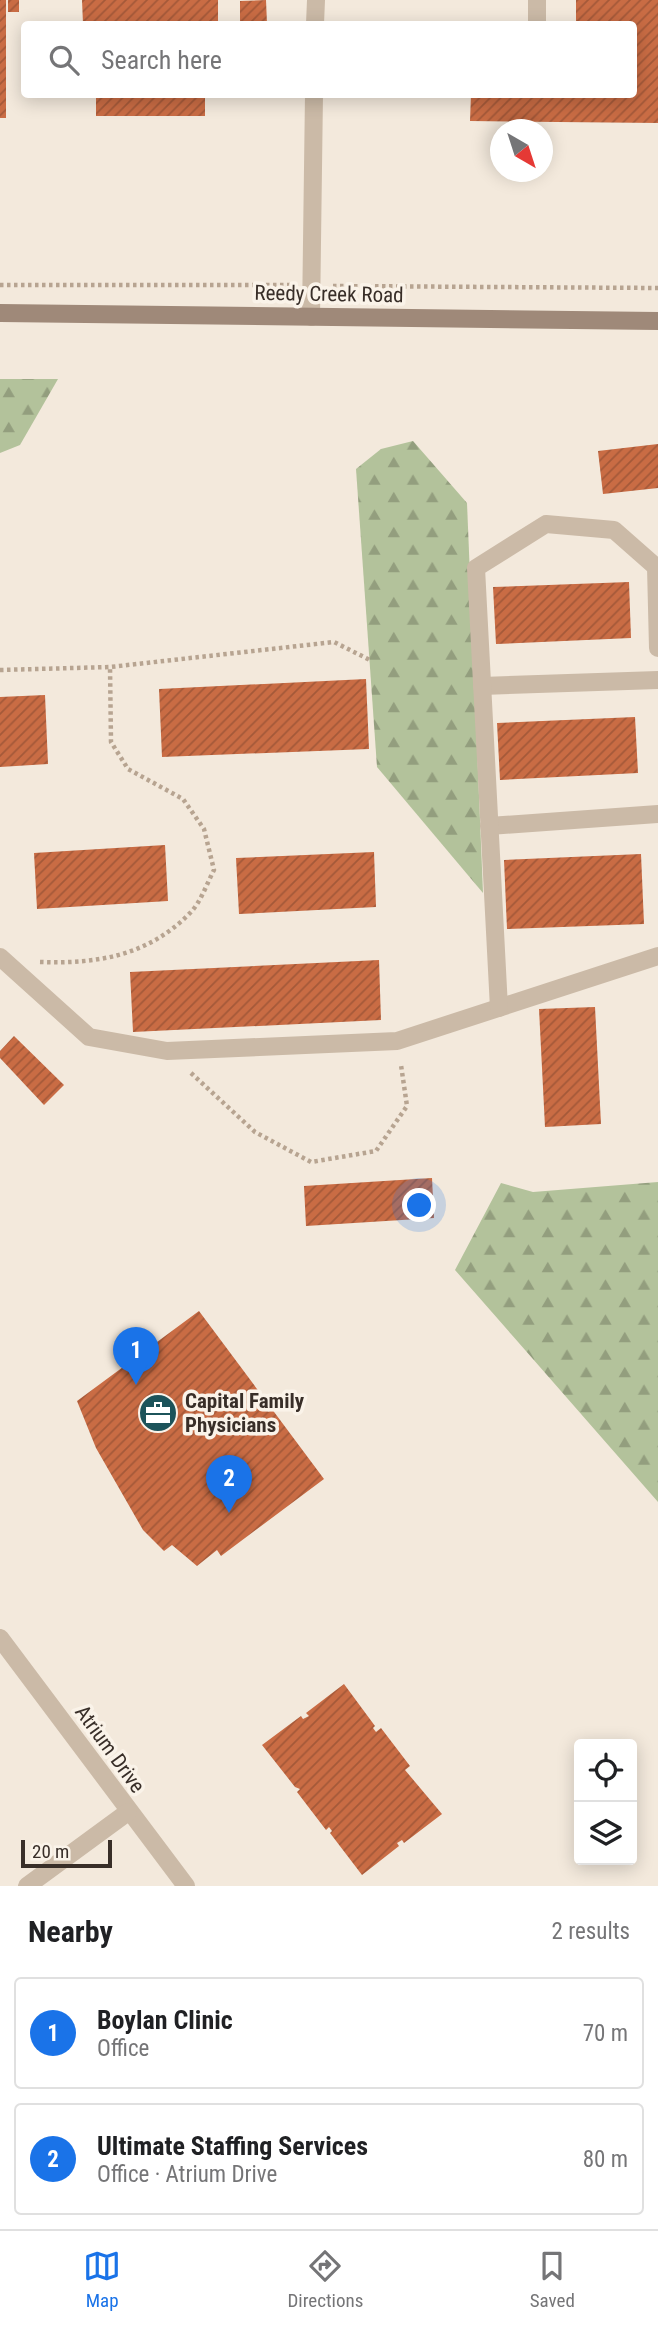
<!DOCTYPE html>
<html lang="en">
<head>
<meta charset="utf-8">
<style>
	body { margin:0; font-family:"Roboto Condensed",sans-serif; background:#f2f2f2; color:#202124 }
	.controls { position:absolute; right:21px; bottom:21px; display:grid; overflow:hidden; border-radius:7px; box-shadow:0 4px 18px #0003 }
	.controls button { width:63px; height:63px; display:grid; place-items:center; padding:0; border:0; border-bottom:2px solid #e0e0e0; background:#fff; color:#202124; font:35px sans-serif }
	.compass { position:absolute; left:490px; top:119px; width:63px; height:63px; border-radius:50%; background:#fff; box-shadow:0 4px 18px #0003; rotate:141deg }
	.scale { position:absolute; left:21px; bottom:18px; width:91px; box-sizing:border-box; padding-left:7px; border:4px solid #382e28; border-top:0; font-size:19px; line-height:24px; white-space:nowrap; color:#382e28; -webkit-text-stroke:5px #faf3e9; paint-order:stroke }
	.you { position:absolute; left:420px; top:1206px; width:24px; height:24px; margin:-18px; border:5px solid #fff; border-radius:50%; background:#1a73e8; box-shadow:0 0 0 10px #1a73e833 }
	.badge { display:grid; place-items:center; width:46px; height:46px; border-radius:50%; background:#1a73e8; color:#fff; font-size:23px; font-weight:700 }
	.pin { position:absolute; translate:-50% -58px; filter:drop-shadow(0 2px 4px #0008) }
	.pin::after { content:''; position:absolute; top:37px; width:24px; height:21px; background:inherit; clip-path:polygon(0 0,100% 0,50% 100%) }
	.list { margin:0; padding:0; list-style:none }
	h2 { display:flex; justify-content:space-between; align-items:center; height:91px; margin:0; padding:0 28px; font-size:30px }
	h2 small { font-size:23px; font-weight:400; color:#757577 }
	.list li { display:grid; grid-template-columns:46px 1fr auto; gap:21px; align-items:center; box-sizing:border-box; height:112px; margin:0 14px 14px; padding:0 14px; border:2px solid #e0e0e0; border-radius:7px }
	.list b { display:block; font-size:26px; white-space:nowrap }
	.list p { margin:0; font-size:23px; white-space:nowrap; color:#757577 }
	.list em { font-size:23px; font-style:normal; color:#757577 }
	.icon { flex:none; width:38px; height:38px; fill:none; stroke:currentColor; stroke-width:2; stroke-linecap:round; stroke-linejoin:round }
	.map { position:relative; flex:none; width:658px; height:1886px; overflow:hidden }
	.search { position:absolute; background:#fff; box-shadow:0 4px 18px #0003; left:21px; right:21px; top:21px; height:77px; display:flex; align-items:center; gap:18px; box-sizing:border-box; padding:0 24px; border-radius:7px; color:#757577; font-size:26px }
	.sheet { height:343px; background:#fff }
	nav { display:flex; justify-content:space-around; align-items:center; box-sizing:border-box; height:98px; border-top:2px solid #e0e0e0; background:#fff; font-size:19px; color:#757577 }
	nav a { display:grid; justify-items:center; gap:4px }
	nav .on { color:#1a73e8 }
	.map>svg:first-child { display:block }
	.forest { fill:url(#forest-firs) }
	.building { fill:url(#building-hatch) }
	.lines { fill:none; stroke-linecap:round; stroke-linejoin:round }
	.path { stroke:#b7a491; stroke-width:4.5; stroke-dasharray:3.5 3.5; stroke-linecap:butt }
	.lane { stroke:#cbbaa7; stroke-width:18 }
	.street { stroke:#cbbaa7; stroke-width:18 }
	.secondary { stroke:#9f8979; stroke-width:18 }
	.labels { text-anchor:middle; stroke-width:7; stroke-linejoin:round; paint-order:stroke }
	.street-label { font-size:21px; fill:#382e28; stroke:#faf3e9 }
	.poi-label { font-size:21px; font-weight:bold; fill:#382e28; stroke:#faf3e9; text-anchor:start }
</style>
</head>
<body>
<div class="map">
<svg width="658" height="1886" viewBox="0 0 658 1886">
	<defs>
		<pattern id="forest-firs" width="22" height="20" patternUnits="userSpaceOnUse" patternTransform="scale(1.75)"><rect width="22" height="20" fill="#b3c29b"/><path d="M5 1l3.5 6h-7zM16 11l3.5 6h-7z" fill="#939e7e"/></pattern>
		<pattern id="building-hatch" width="6" height="6" patternUnits="userSpaceOnUse" patternTransform="scale(1.75)"><rect width="6" height="6" fill="#c96c44"/><path d="M-1 1l2-2M0 6l6-6M5 7l2-2" fill="none" stroke="#a45939"/></pattern>
	</defs>
	<rect width="100%" height="100%" fill="#f3e9dc"/>
	<g class="forest">
		<polygon points="0,379 58,379 20,445 0,453"/>
		<polygon points="413,441 467,503 483,893 377,767 356,469 381,449"/>
		<polygon points="658,1182 658,1502 455,1270 501,1183 533,1192"/>
	</g>
	<g class="building">
		<rect x="0" y="0" width="6" height="118"/>
		<rect x="8" y="0" width="11" height="12"/>
		<polygon points="82,0 218,0 218,24 83,24"/>
		<polygon points="266,0 267,24 240,24 240,1"/>
		<polygon points="576,0 658,0 658,123 470,121 471,94 634,94 634,24 576,24"/>
		<rect x="96" y="94" width="109" height="22"/>
		<polygon points="658,444 658,488 603,494 598,451"/>
		<polygon points="629,582 631,638 496,644 493,587"/>
		<polygon points="366,679 369,749 162,757 159,689"/>
		<polygon points="45,695 48,764 0,767 0,697"/>
		<polygon points="635,717 638,773 500,780 497,723"/>
		<polygon points="165,845 168,901 37,909 34,853"/>
		<polygon points="374,852 376,907 239,914 236,858"/>
		<polygon points="641,854 644,924 507,929 504,860"/>
		<polygon points="379,960 381,1020 133,1032 130,972"/>
		<polygon points="595,1007 601,1124 545,1127 539,1009"/>
		<polygon points="14,1036 64,1085 44,1105 0,1058 0,1051"/>
		<polygon points="432,1178 434,1218 306,1226 304,1186"/>
		<polygon points="199,1311 324,1479 221,1556 217,1550 197,1566 172,1545 164,1551 143,1530 96,1448 77,1401"/>
		<polygon points="344,1684 375,1726 373,1728 376,1732 381,1728 410,1766 405,1770 442,1814 404,1843 402,1840 397,1843 399,1846 362,1875 330,1833 332,1831 329,1827 326,1830 297,1792 300,1789 295,1787 262,1745 301,1716 303,1719 309,1716 306,1713"/>
	</g>
	<g class="lines">
		<g class="path">
			<polyline points="0,285 290,285"/>
			<polyline points="333,286 658,288"/>
			<polyline points="0,670 110,667 334,642 370,660"/>
			<path d="M40 962C97 964 148 956 190 913 201 902 207 883 214 870L204 829 183 799 128 769 111 742 110 667"/>
			<polyline points="191,1073 255,1132 311,1162 376,1151 407,1106 401,1065"/>
		</g>
		<g class="lane">
			<polyline points="537,0 537,24"/>
			<polyline points="315,24 316,0"/>
			<polyline points="311,317 314,94"/>
			<polyline points="482,686 658,680"/>
			<polyline points="489,826 658,814"/>
			<polyline points="0,957 89,1037 167,1051 397,1041 658,956"/>
			<polyline points="499,1008 476,568 546,524 614,530 656,567 658,648"/>
		</g>
		<g class="street">
			<polyline points="0,1638 186,1886"/>
			<polyline points="27,1886 128,1812"/>
		</g>
		<polyline class="secondary" points="0,313 658,321"/>
	</g>
	<defs>
		<symbol id="office-disc" viewBox="-11 -11 22 22"><circle r="9.5" fill="#1c535a" stroke="#faf3e9"/><path d="M-6-3h4V-5.5h4V-3h4V5H-6ZM-1-4.5V-3h2v-1.5ZM-6 0V1H6V0Z" fill="#fff"/></symbol>
	</defs>
	<g fill-rule="evenodd">
		<use href="#office-disc" x="136" y="1391" width="44" height="44"/>
	</g>
	<g class="labels">
		<g class="street-label">
			<text transform="translate(329 294) rotate(1)" y="7">Reedy Creek Road</text>
			<text transform="translate(110 1749) rotate(54)" y="7">Atrium Drive</text>
		</g>
		<g class="poi-label">
			<text x="185" y="1408">Capital Family<tspan x="185" dy="24">Physicians</tspan></text>
		</g>
	</g>
</svg>
<div class="controls">
<button><svg class="icon" aria-label="locate" viewBox="0 0 24 24"><circle cx="12" cy="12" r="6"/><path d="M12 2v4M12 18v4M2 12h4M18 12h4"/></svg></button>
<button><svg class="icon" aria-label="layers" viewBox="0 0 24 24"><path d="M12 4l9 5-9 5-9-5zM3 14l9 5 9-5"/></svg></button>
</div>
<svg class="compass" viewBox="-18 -18 36 36"><path d="M0-13l5 13h-10z" fill="#e53935"/><path d="M0 13l5-13h-10z" fill="#757577"/></svg>
<div class="scale">20 m</div>
<div class="you"></div>
<div class="pin badge" style="left:136px;top:1385px">1</div>
<div class="pin badge" style="left:229px;top:1513px">2</div>
<div class="search"><svg class="icon" aria-label="search" viewBox="0 0 24 24"><circle cx="10" cy="10" r="6"/><path d="M15 15l6 6"/></svg>Search here</div>
</div>
<section class="sheet">
<h2>Nearby<small>2 results</small></h2>
<ul class="list">
<li><span class="badge">1</span><div><b>Boylan Clinic</b><p>Office</p></div><em>70 m</em></li>
<li><span class="badge">2</span><div><b>Ultimate Staffing Services</b><p>Office · Atrium Drive</p></div><em>80 m</em></li>
</ul>
</section>
<nav>
<a class="on"><svg class="icon" aria-label="map" viewBox="0 0 24 24"><path d="M3 6l6-2 6 2 6-2v14l-6 2-6-2-6 2zM9 4v14M15 6v14"/></svg>Map</a>
<a><svg class="icon" aria-label="directions" viewBox="0 0 24 24"><path d="M12 3l9 9-9 9-9-9zM9 14v-3h6M13 9l2 2-2 2"/></svg>Directions</a>
<a><svg class="icon" aria-label="saved" viewBox="0 0 24 24"><path d="M7 4h10v16l-5-4-5 4z"/></svg>Saved</a>
</nav>
</body>
</html>
